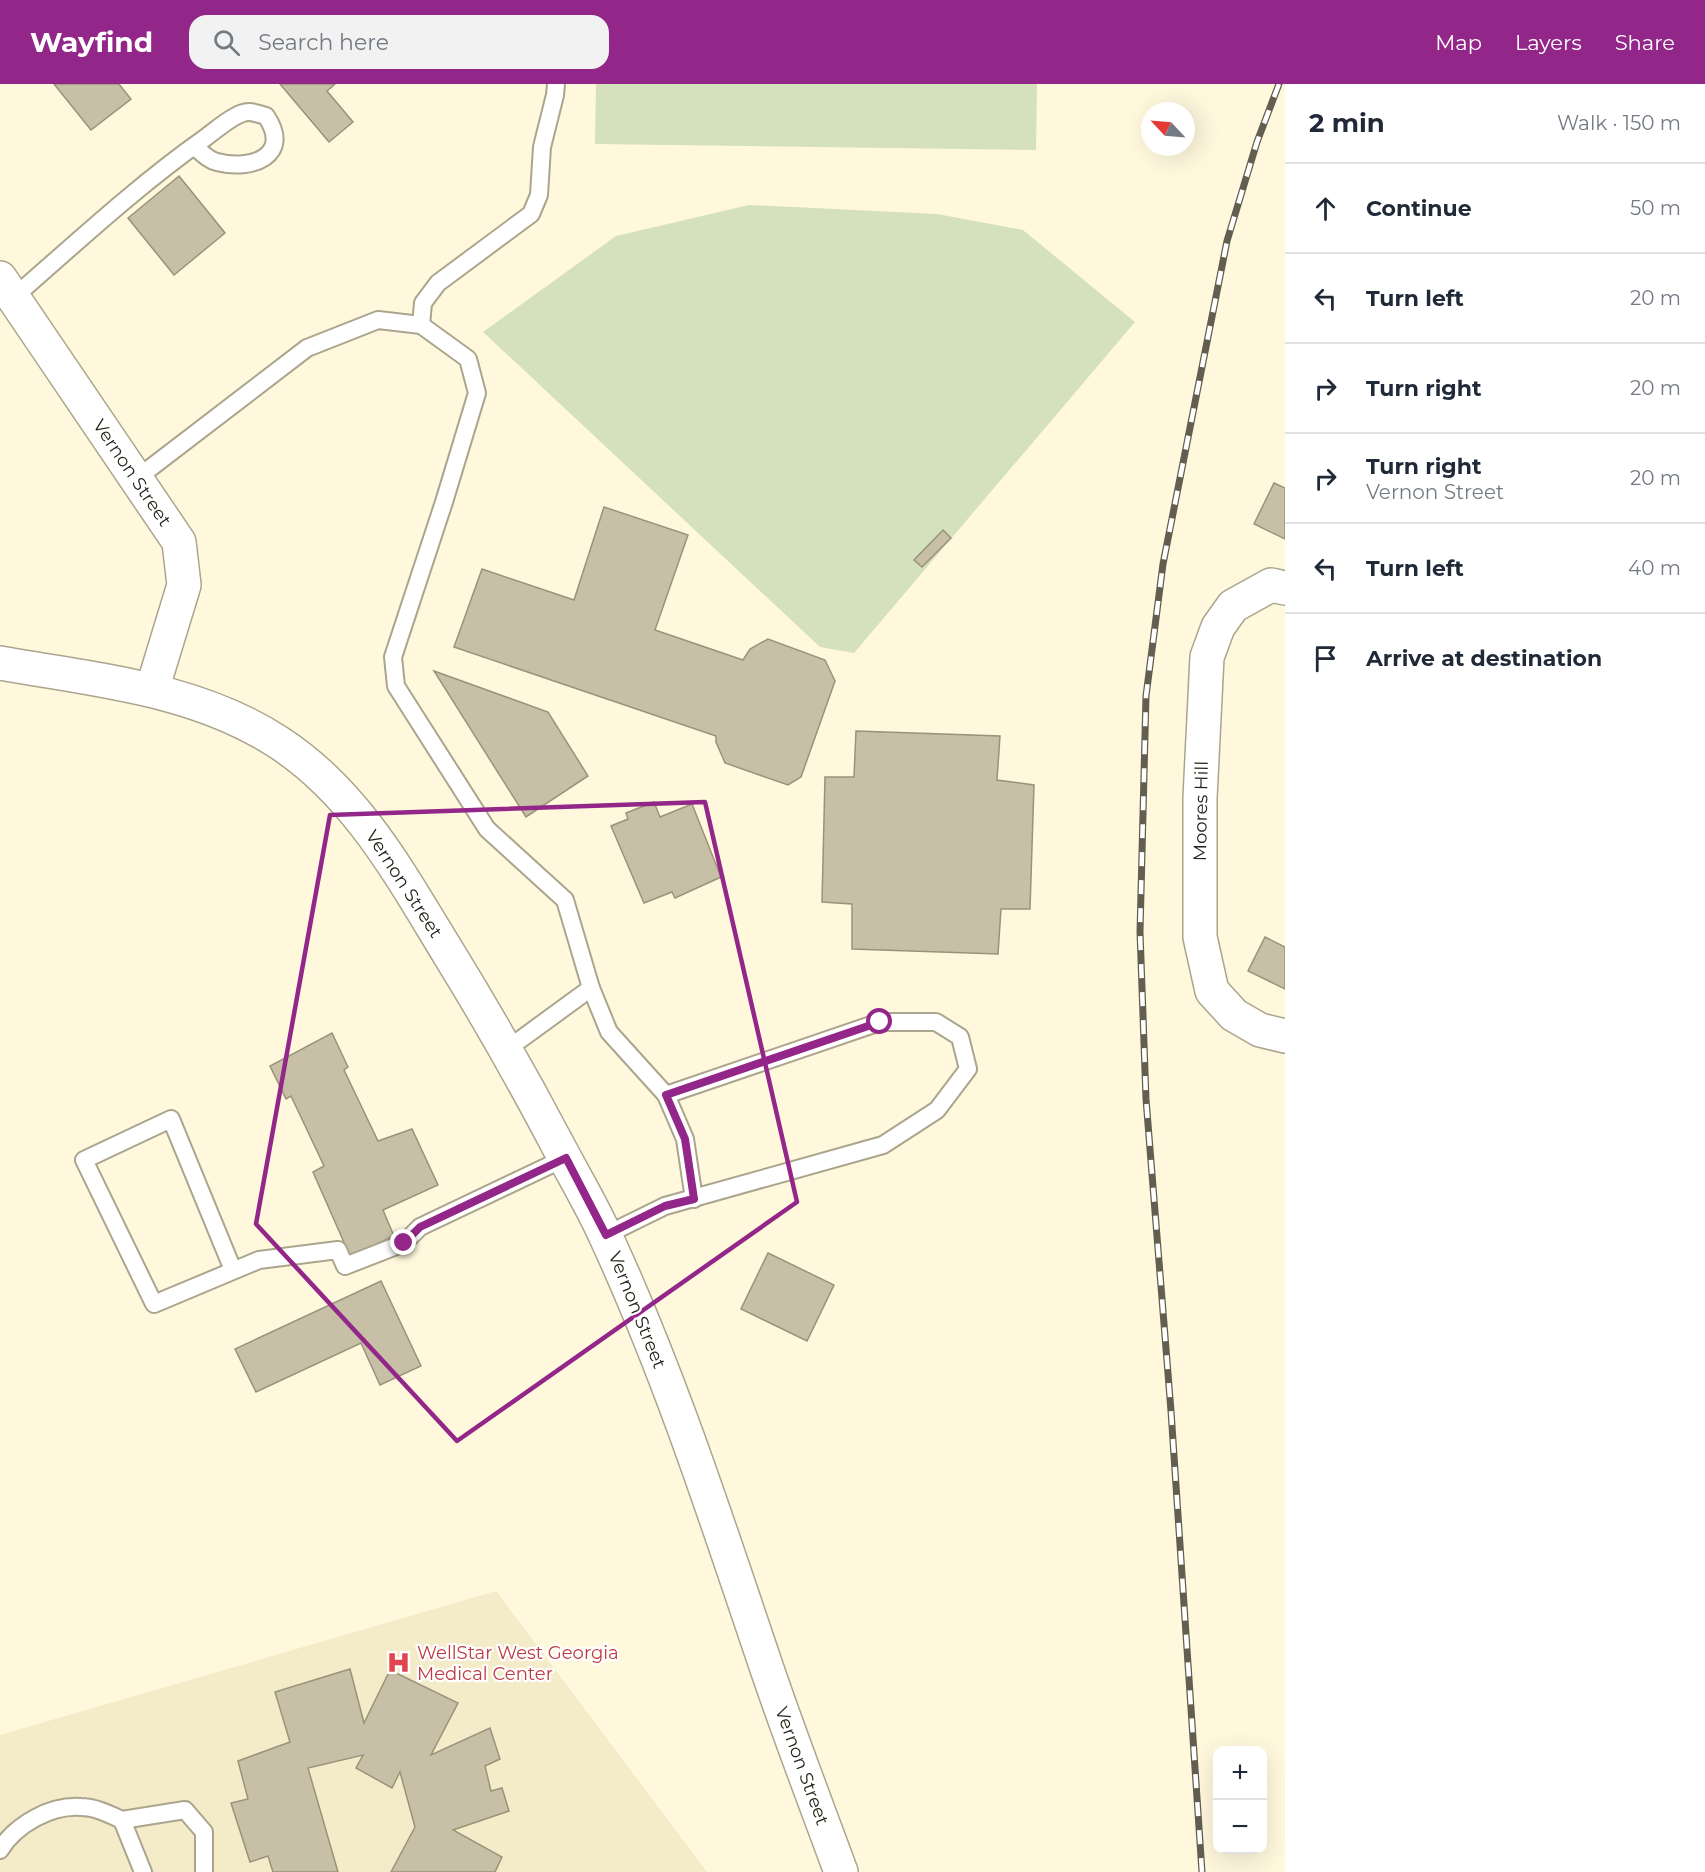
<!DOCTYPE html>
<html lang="en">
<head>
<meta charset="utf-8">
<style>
	body { margin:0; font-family:Montserrat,sans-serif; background:#f2f2f3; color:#1f2937 }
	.controls { position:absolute; right:18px; bottom:18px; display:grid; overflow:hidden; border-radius:12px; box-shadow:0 6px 24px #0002 }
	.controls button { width:54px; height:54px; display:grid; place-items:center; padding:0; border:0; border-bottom:2px solid #e0e1e3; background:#fff; color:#1f2937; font:30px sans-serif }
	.compass { position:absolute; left:1141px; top:18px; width:54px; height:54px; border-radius:50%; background:#fff; box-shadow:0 6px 24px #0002; rotate:296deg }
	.stop { position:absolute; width:18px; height:18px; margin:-14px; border:4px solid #932789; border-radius:50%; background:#fff }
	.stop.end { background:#932789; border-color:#fff; box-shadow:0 2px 6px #0008 }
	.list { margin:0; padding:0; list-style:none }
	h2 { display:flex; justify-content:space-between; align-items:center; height:78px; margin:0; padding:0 24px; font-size:26px }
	h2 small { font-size:20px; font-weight:400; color:#747a83 }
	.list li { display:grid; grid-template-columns:39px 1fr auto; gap:18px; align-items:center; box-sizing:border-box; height:90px; padding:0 24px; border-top:2px solid #e0e1e3 }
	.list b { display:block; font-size:22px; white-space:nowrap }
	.list p { margin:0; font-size:20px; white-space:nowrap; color:#747a83 }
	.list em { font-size:20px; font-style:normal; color:#747a83 }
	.icon { flex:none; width:33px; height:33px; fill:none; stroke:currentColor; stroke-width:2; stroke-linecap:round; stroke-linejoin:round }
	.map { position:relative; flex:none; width:1285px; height:1788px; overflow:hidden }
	header { display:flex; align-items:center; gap:36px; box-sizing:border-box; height:84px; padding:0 30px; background:#932789; color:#fff }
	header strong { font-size:28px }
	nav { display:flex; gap:33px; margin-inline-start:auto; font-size:21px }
	.search { width:420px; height:54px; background:#f2f2f3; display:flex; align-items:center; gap:15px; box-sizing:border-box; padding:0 21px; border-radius:18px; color:#747a83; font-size:22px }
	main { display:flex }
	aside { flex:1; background:#fff }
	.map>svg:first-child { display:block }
	.built { fill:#f4ebc9 }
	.green { fill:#d5e1bd }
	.building { fill:#c7c0a7; stroke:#99937a; stroke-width:1.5 }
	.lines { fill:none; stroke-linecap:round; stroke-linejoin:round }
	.service-casing { stroke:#aca58d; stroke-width:20 }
	.minor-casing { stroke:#aca58d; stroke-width:36 }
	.tertiary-casing { stroke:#aca58d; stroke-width:36 }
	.service { stroke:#fff; stroke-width:16 }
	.minor { stroke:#fff; stroke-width:33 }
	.tertiary { stroke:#fff; stroke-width:33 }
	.rail-casing { stroke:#625e50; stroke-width:7 }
	.rail { stroke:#fff; stroke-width:4.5; stroke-dasharray:14; stroke-linecap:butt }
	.route { stroke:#932789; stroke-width:8 }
	.marked { fill:none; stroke:#932789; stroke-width:4.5; stroke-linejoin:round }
	.labels { text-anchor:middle; stroke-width:4.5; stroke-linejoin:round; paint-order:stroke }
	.street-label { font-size:18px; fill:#252319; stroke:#fff }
	.health-label { font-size:18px; fill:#be3a42; stroke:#fff; text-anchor:start }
</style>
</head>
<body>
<header>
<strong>Wayfind</strong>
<div class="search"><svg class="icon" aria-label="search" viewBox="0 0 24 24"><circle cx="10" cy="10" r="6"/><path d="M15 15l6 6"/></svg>Search here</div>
<nav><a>Map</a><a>Layers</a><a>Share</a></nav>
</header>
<main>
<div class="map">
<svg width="1285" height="1788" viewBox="0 0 1285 1788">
	<rect width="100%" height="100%" fill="#fff8dd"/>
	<polygon class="built" points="496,1507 707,1788 0,1788 0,1651"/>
	<g class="green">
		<polygon points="596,0 1037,0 1036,66 595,60"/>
		<polygon points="749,121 937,130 1023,146 1135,238 854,569 820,563 483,248 616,152"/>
	</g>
	<g class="building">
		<polygon points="54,0 119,0 131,15 91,46"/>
		<polygon points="280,0 335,0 327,7 353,38 329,58"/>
		<polygon points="179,92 225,149 174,191 128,134"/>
		<polygon points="1274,399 1285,404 1285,455 1254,440"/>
		<polygon points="604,423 688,451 655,546 743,576 750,565 768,555 825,576 835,597 801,693 788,701 725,679 716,658 716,652 454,563 482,485 574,516"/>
		<polygon points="943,446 951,454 922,483 914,476"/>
		<polygon points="434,587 548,628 588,692 526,733"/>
		<polygon points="856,647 1000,652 997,696 1034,701 1030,825 1001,825 998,870 852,865 852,820 822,818 825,693 854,693"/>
		<polygon points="654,718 660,733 692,720 721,793 675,814 672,808 644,819 611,742 628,735 626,729"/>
		<polygon points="1265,853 1285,863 1285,905 1248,887"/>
		<polygon points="332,949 348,983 344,986 378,1057 412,1045 438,1101 383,1126 394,1152 350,1172 313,1088 324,1082 291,1012 286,1015 270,982"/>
		<polygon points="768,1169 834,1201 807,1257 741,1225"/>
		<polygon points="381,1197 421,1282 380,1301 361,1259 256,1308 235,1265"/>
		<polygon points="350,1585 364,1639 390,1586 458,1619 431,1671 490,1644 500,1675 485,1682 491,1707 502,1704 509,1727 453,1746 502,1773 495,1788 391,1788 415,1743 400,1688 392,1704 356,1684 363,1671 308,1684 338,1788 273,1788 268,1772 250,1778 231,1719 248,1715 238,1677 290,1658 275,1608"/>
	</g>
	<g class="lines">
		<defs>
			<g id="service">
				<path d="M13 214C76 159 137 102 205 54 216 46 230 33 243 29 250 26 258 30 266 32 293 72 251 87 217 78 208 76 201 68 194 62"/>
				<polyline points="421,241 423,219 438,199 531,130 539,111 542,63 555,11 556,0"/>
				<polyline points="136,395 307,264 378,236 421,241 468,275 477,309 444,418 393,573 396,602 487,745 565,816 591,904 506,966"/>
				<polyline points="591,904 609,948 666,1011 880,938 936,938 960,953 968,985 937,1026 883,1061 665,1122 606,1151"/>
				<polyline points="666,1011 685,1055 694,1115"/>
				<polyline points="233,1186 171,1035 84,1076 154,1220 259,1176 338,1166 345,1182 404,1159 420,1143 565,1074"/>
				<polyline points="122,1736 185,1726 204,1748 204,1788"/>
				<path d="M0 1766C16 1740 51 1721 81 1723 95 1723 109 1730 122 1736L143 1788"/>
			</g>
			<g id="minor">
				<polyline points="0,194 179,458 184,501 152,606"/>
				<polyline points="1285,504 1271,501 1233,522 1218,543 1207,573 1200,714 1200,853 1212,907 1234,931 1260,946 1285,952"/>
			</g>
			<path id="tertiary" d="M0 579C95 596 195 604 278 658 357 709 401 792 449 870 489 935 527 1002 562 1069 577 1097 593 1124 606 1153 669 1289 715 1431 763 1573 787 1645 815 1717 841 1788"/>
		</defs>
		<use href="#service" class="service-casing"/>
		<use href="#minor" class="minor-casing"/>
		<use href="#tertiary" class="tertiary-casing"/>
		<use href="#service" class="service"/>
		<use href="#minor" class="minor"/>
		<use href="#tertiary" class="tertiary"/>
		<defs>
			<polyline id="rail" points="1202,1788 1171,1327 1146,1015 1140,848 1146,612 1163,480 1227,157 1257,58 1279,0"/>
		</defs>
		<use href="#rail" class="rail-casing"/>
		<use href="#rail" class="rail"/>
	</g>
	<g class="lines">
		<polyline class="route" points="404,1159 420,1143 566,1074 606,1151 665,1122 694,1115 685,1055 666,1011 880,938"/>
	</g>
	<path class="marked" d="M705 718 797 1118 457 1357 256 1140 330 731Z"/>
	<defs>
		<symbol id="hospital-bare" viewBox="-9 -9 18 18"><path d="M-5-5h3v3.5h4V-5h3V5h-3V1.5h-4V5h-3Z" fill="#e0444e" stroke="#fff" stroke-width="2.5" paint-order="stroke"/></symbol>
	</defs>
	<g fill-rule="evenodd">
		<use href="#hospital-bare" x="382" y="1562" width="33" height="33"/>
	</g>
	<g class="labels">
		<g class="street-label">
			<text transform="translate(132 389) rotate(56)" y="6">Vernon Street</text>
			<text transform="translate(1201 727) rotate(-89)" y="6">Moores Hill</text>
			<text transform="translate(404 800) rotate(57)" y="6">Vernon Street</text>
			<text transform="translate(637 1226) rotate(68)" y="6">Vernon Street</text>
			<text transform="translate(802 1682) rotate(70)" y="6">Vernon Street</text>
		</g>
		<g class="health-label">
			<text x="417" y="1575">WellStar West Georgia<tspan x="417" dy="21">Medical Center</tspan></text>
		</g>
	</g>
</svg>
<div class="controls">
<button>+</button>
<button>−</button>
</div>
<svg class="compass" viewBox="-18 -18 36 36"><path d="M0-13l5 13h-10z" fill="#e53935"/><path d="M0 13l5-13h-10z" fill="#747a83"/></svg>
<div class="stop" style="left:880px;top:938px"></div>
<div class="stop end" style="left:404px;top:1159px"></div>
</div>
<aside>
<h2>2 min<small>Walk · 150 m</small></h2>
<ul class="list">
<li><svg class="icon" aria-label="ahead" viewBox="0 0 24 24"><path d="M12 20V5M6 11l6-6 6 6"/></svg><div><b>Continue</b></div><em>50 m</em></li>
<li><svg class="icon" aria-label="left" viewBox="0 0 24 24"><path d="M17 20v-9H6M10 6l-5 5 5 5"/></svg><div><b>Turn left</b></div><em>20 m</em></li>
<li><svg class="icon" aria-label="right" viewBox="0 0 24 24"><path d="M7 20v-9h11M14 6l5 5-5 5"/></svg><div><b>Turn right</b></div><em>20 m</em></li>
<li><svg class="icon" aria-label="right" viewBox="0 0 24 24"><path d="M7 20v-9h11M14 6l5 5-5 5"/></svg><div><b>Turn right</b><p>Vernon Street</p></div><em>20 m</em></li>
<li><svg class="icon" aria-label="left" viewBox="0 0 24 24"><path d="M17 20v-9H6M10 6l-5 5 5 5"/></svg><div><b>Turn left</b></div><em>40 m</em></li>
<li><svg class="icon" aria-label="arrive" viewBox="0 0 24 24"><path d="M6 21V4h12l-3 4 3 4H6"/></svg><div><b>Arrive at destination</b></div></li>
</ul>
</aside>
</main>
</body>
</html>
